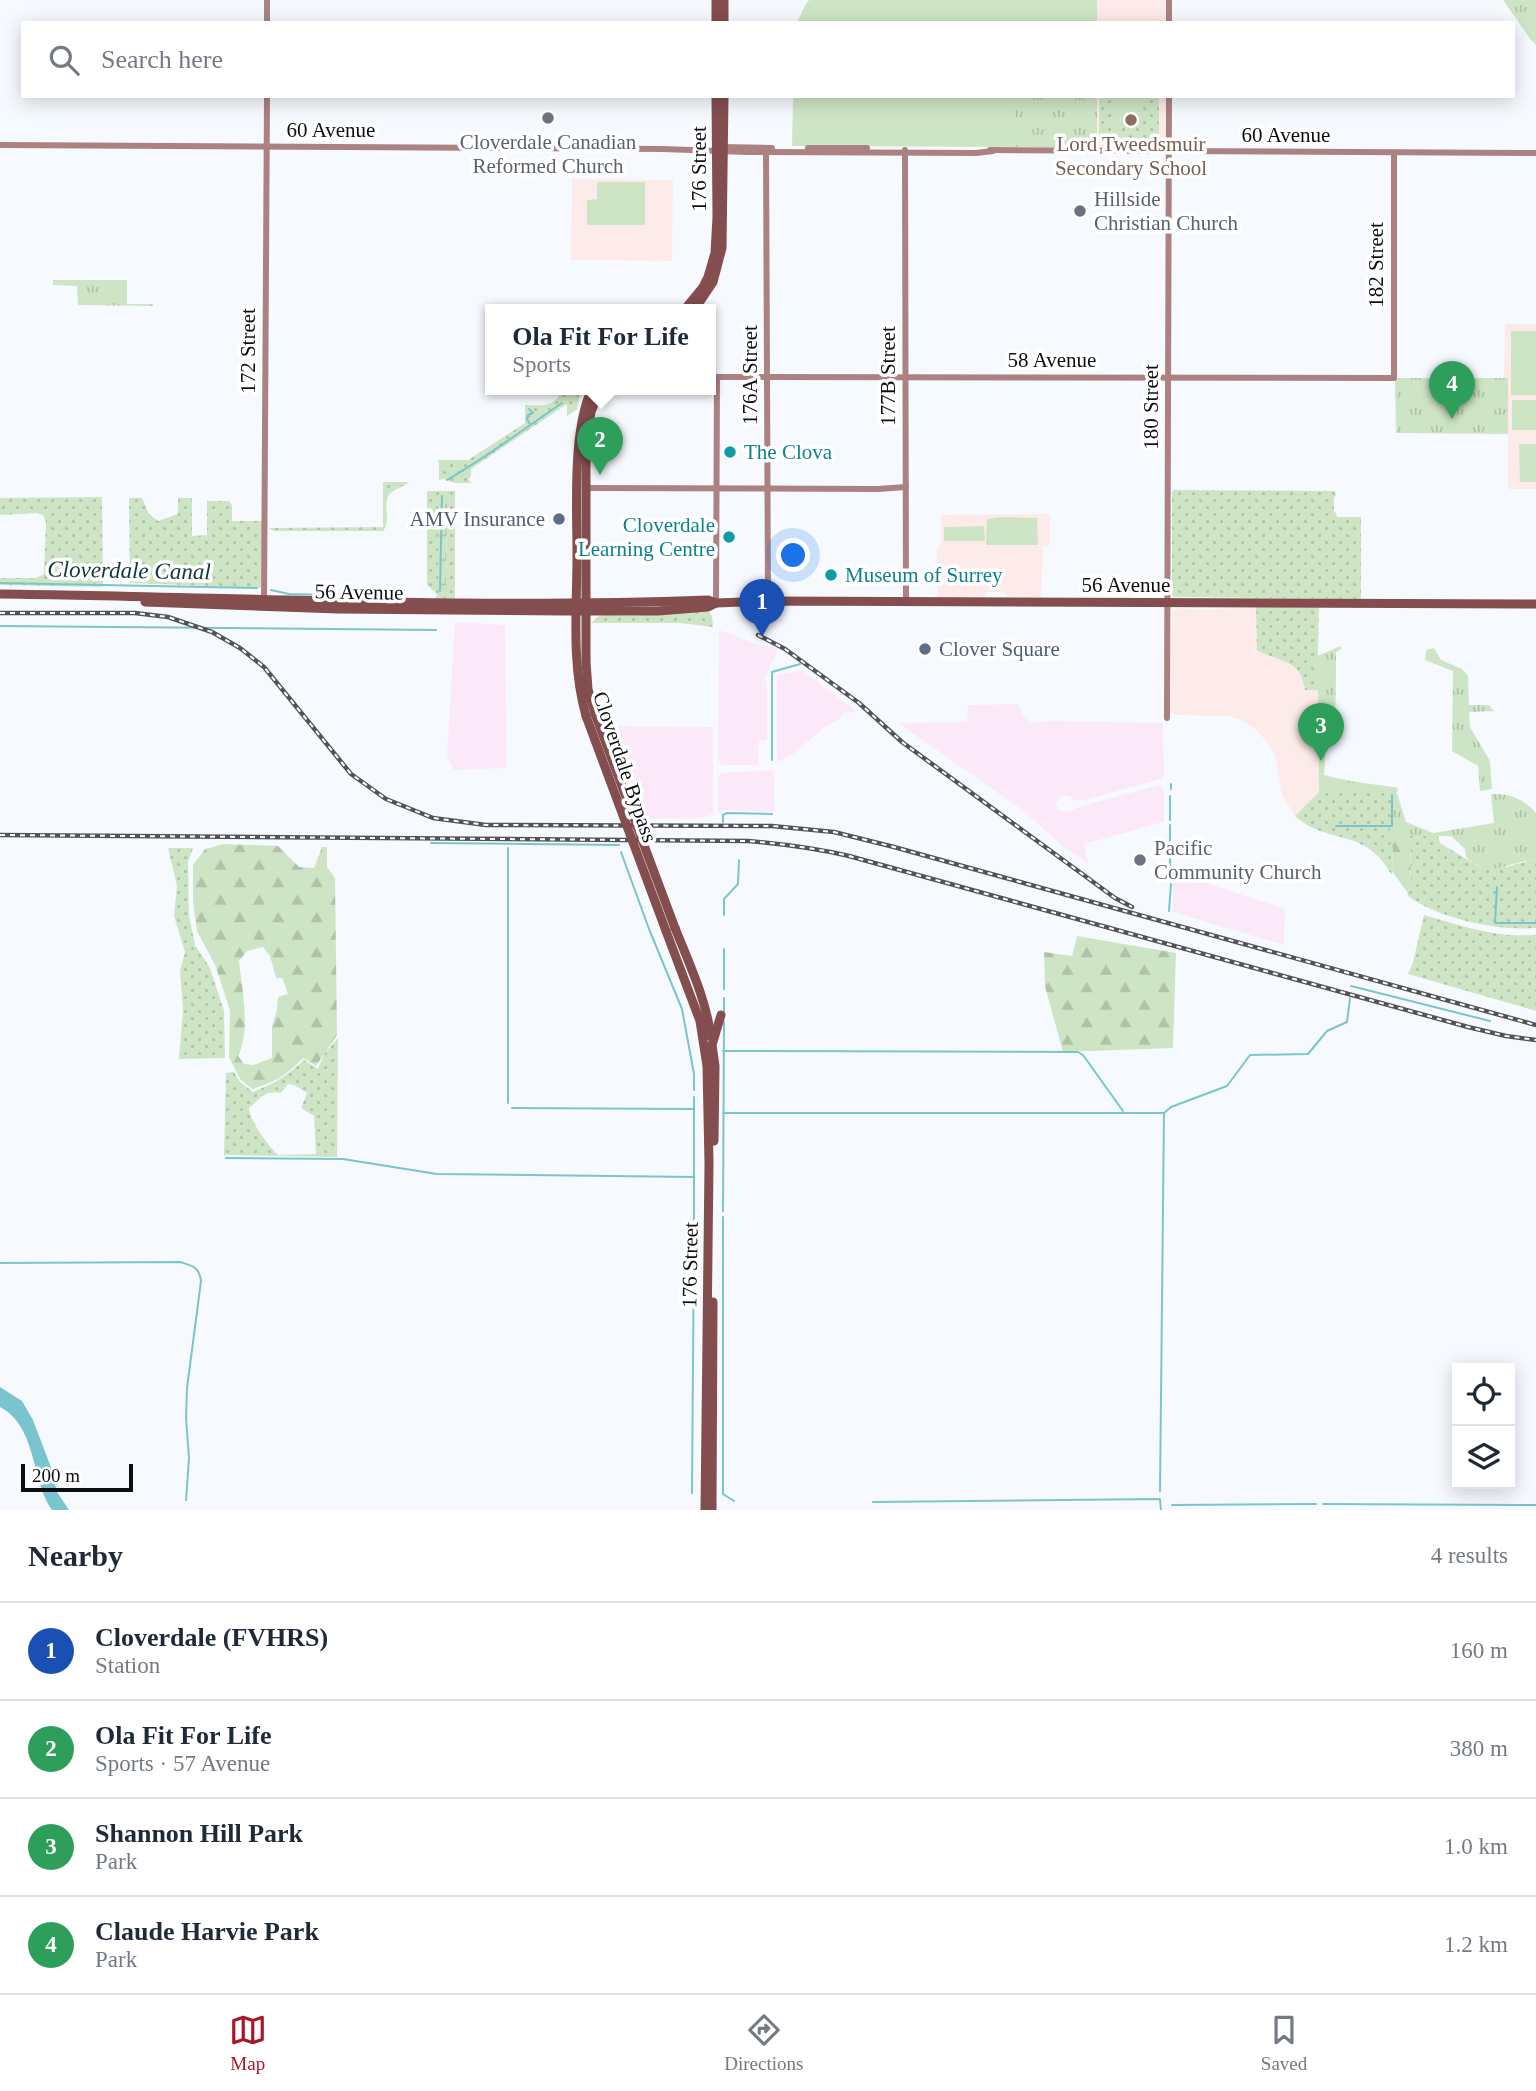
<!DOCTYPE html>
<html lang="en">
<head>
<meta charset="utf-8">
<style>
	body { margin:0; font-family:"Times New Roman",serif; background:#f6f6f7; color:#1f2937 }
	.controls { position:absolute; right:21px; bottom:21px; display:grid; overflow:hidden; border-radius:0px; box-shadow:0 4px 18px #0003 }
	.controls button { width:63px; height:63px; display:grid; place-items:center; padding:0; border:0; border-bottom:2px solid #e0e1e3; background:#fff; color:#1f2937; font:35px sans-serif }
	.scale { position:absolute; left:21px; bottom:18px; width:112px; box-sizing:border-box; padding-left:7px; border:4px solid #0c0e11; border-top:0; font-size:19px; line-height:24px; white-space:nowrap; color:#0c0e11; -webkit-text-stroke:5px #fff; paint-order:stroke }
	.you { position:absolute; left:794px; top:556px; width:24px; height:24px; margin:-18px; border:5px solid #fff; border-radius:50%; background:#1a73e8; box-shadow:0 0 0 10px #1a73e833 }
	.badge { display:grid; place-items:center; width:46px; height:46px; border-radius:50%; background:#aa1527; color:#fff; font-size:23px; font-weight:700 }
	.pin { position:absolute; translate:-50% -58px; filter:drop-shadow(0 2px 4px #0008) }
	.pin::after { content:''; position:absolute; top:37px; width:24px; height:21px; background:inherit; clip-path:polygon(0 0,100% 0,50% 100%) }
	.popup { position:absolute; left:485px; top:304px; width:231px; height:91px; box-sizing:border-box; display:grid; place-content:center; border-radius:0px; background:#fff; filter:drop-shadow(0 2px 5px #0005); font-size:23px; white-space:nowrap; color:#747a83 }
	.popup b { font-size:26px; color:#1f2937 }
	.popup::after { content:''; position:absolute; left:50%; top:100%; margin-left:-14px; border:14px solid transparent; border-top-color:#fff }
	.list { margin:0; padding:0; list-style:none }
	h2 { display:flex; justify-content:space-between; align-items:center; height:91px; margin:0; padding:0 28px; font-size:30px }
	h2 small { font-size:23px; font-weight:400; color:#747a83 }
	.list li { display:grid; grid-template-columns:46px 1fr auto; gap:21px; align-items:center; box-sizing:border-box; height:98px; padding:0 28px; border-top:2px solid #e0e1e3 }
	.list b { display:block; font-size:26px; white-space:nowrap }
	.list p { margin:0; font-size:23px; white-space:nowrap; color:#747a83 }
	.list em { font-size:23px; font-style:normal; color:#747a83 }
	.icon { flex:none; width:38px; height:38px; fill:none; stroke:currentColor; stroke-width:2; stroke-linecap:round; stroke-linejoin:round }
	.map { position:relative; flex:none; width:1536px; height:1510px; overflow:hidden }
	.search { position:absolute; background:#fff; box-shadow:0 4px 18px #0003; left:21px; right:21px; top:21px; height:77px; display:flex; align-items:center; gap:18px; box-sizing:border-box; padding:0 24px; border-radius:0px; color:#747a83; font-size:26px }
	.sheet { height:483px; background:#fff }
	nav { display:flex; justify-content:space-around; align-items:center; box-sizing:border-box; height:98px; border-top:2px solid #e0e1e3; background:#fff; font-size:19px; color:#747a83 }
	nav a { display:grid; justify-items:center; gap:4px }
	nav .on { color:#aa1527 }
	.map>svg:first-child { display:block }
	.industrial { fill:#fbe9fa }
	.education { fill:#fcebe9 }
	.grass { fill:url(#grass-dots); fill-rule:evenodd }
	.forest { fill:url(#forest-firs); fill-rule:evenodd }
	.wetland { fill:url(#wetland-marsh) }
	.park { fill:url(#park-tufts) }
	.pitch { fill:#cee5c5 }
	.water { fill:#7ac5cd }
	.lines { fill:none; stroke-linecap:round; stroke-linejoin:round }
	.stream { stroke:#7ac5cd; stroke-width:2 }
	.secondary { stroke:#ab8281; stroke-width:6 }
	.highway { stroke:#844d4e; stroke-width:9 }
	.rail-casing { stroke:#515457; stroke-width:4.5 }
	.rail { stroke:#fff; stroke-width:2; stroke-dasharray:5; stroke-linecap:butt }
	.highway-bridge { stroke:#844d4e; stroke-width:9 }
	.worship-dot { fill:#6b7280; stroke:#fff; stroke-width:2.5 }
	.education-dot { fill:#8d6e63; stroke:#fff; stroke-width:2.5 }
	.culture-dot { fill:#0f9aa8; stroke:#fff; stroke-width:2.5 }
	.service-dot { fill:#5c6f8a; stroke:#fff; stroke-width:2.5 }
	.labels { text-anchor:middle; stroke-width:7; stroke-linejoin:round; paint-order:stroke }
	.street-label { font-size:21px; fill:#0c0e11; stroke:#fff }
	.worship-label { font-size:21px; fill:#5b616d; stroke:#fff; text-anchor:start }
	.education-label { font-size:21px; fill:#785e54; stroke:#fff }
	.culture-label { font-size:21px; fill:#0d838f; stroke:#fff; text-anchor:start }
	.service-label { font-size:21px; fill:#4e5e75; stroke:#fff; text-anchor:end }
	.water-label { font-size:23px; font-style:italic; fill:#12373b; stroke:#fff }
</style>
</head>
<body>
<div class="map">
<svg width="1536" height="1510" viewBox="0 0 1536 1510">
	<defs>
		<pattern id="grass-dots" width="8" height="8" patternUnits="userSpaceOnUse" patternTransform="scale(1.75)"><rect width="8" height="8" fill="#cee5c5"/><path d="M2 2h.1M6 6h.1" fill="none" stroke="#b0c3a8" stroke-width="1.8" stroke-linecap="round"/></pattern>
		<pattern id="forest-firs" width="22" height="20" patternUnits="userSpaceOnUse" patternTransform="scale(1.75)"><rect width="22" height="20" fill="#cee5c5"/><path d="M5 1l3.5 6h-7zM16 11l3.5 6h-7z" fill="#b0c3a8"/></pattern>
		<pattern id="wetland-marsh" width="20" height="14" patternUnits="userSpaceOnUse" patternTransform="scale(1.75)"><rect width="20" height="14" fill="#cee5c5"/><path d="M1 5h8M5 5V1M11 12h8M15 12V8" fill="none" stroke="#b0c3a8"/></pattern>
		<pattern id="park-tufts" width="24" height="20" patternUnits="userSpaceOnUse" patternTransform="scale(1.75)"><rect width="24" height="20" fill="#cee5c5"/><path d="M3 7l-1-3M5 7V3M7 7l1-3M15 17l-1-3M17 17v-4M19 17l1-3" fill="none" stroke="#b0c3a8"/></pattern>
	</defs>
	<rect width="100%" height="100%" fill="#f6faff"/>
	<g class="industrial">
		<polygon points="455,622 505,625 507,768 454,770 447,757"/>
		<polygon points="719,630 762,646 778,648 777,654 775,654 775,661 772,661 764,680 767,682 767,740 759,741 758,765 722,765 718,761"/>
		<polygon points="802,670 856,711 853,713 849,712 844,713 839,719 825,727 793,754 777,762 777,675"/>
		<polygon points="1019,704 1022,714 1029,720 1029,723 1050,721 1163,723 1164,775 1161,779 1084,800 1075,800 1068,796 1062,796 1058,799 1056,804 1059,810 1067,812 1082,806 1160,785 1164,790 1164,822 1084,844 1088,863 1065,848 1021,809 898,723 967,722 968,705"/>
		<polygon points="608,726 713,727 713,814 702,818 644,819"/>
		<polygon points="774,770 774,812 725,810 718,813 718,777 720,773"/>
		<polygon points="1173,872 1285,909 1284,945 1173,912"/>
	</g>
	<g class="education">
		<rect x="1097" y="0" width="69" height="23"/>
		<polygon points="1097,96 1166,96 1165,146 1162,148 1097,147"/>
		<polygon points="572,179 673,180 672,261 571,260"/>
		<polygon points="1505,324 1536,324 1536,489 1508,489 1508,379 1504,378"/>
		<polygon points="1050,514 1050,545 1043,546 1041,597 1009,597 1004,592 988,592 983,598 937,597 937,550 941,542 941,515"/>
		<polygon points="1256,607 1257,650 1292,664 1301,676 1305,690 1318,690 1319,792 1295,816 1282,795 1275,755 1267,742 1256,730 1241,720 1227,716 1176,715 1171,712 1172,612 1179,608 1201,610"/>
	</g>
	<g class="grass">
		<polygon points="1099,96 1159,96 1159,141 1122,140 1099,135"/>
		<path d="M564 389H581L577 409 569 415 567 416V404L471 469V476L468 480 472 483H454L444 479 439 480V463L437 460H468L525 423V405C546 405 552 408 564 389Z"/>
		<path d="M383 482H409C404 487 393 489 389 495 382 506 392 521 383 531H274L268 528 383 527Z"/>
		<polygon points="1174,490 1335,491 1336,496 1334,497 1334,512 1336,513 1337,517 1361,517 1361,599 1173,597 1172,595 1172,492"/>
		<path d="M427 491H455V599H435L437 594 427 585ZM438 495 447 505 446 585 438 590Z"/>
		<polygon points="102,497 103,587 0,585 0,578 36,578 44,574 46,522 43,515 37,513 0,515 0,498"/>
		<polygon points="129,498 142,498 149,514 158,521 178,514 178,498 192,498 192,536 207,535 207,501 229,501 232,505 232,521 262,521 261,588 130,583"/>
		<path d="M1256 607H1319L1318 656 1341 646V649L1336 652 1335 730 1325 747 1324 775C1348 782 1373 784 1398 788L1394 790 1393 823 1390 825 1393 847 1392 875C1363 825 1330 847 1295 816L1319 792 1318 690H1305C1300 657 1279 663 1257 650Z"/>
		<polygon points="708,611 712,616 713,627 680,623 591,623 597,617 604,615 632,616"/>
		<path d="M1410 836H1438L1440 843 1478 866C1490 869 1502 869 1513 865 1522 863 1527 860 1536 861V928C1498 931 1439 919 1408 896L1407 890 1411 885Z"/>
		<polygon points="168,848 193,848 188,862 189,915 195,945 210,968 224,1011 225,1058 179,1059 183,1010 180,971 185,952 174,916 177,886"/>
		<path d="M1424 915C1463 926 1495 938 1536 935V1011L1408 974 1413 962Z"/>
		<path d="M338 1038 337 1157 224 1155 226 1073 234 1072 240 1082 253 1092C275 1083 287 1076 304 1060L318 1069 324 1054ZM288 1084 294 1085 307 1093 301 1108 314 1116 316 1154 278 1155C268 1146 250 1121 249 1108 261 1098 265 1090 281 1093Z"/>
	</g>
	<g class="forest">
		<polygon points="1393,823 1393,836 1410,836 1411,885 1407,892 1392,871 1393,847 1391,846 1390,824"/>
		<path d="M224 844 278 846 299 867 314 868 322 847H327V867L335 878 337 1035 316 1066 303 1058C287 1075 275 1082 252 1089L240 1079 229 1057 230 1011 216 967 197 931 193 901V865L205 849ZM263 947 270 956 276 978H282L288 994 278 997 277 1009 272 1027V1058L253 1065 244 1064 238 1056C251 1031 242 989 239 961L247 951Z"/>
		<polygon points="1077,936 1176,953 1173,1048 1063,1052 1045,986 1044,952 1072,956"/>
	</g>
	<polygon class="wetland" points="438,495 445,497 447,505 446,585 443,591 438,591"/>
	<g class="park">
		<polygon points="1503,0 1536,0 1536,45 1531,40"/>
		<rect x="1015" y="96" width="82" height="51"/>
		<polygon points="53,280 127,280 127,304 153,304 153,306 78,305 77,286 53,285"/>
		<polygon points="1395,378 1508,378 1508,434 1396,433"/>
		<path d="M1341 646V649L1336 652 1335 730 1325 747 1324 775C1348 782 1373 784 1398 788L1397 793 1406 822 1433 833 1494 823 1491 794C1510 793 1524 799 1536 813V861C1510 858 1493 883 1466 857L1465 849 1451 836H1393V790H1319L1318 656Z"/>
		<polygon points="1434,648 1441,660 1462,669 1468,676 1469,705 1489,705 1494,711 1469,712 1470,727 1490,761 1492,789 1480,791 1478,766 1452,751 1453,671 1425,660 1426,650"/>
	</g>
	<g class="pitch">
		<polygon points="809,0 1097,0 1097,23 797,23 804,7"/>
		<polygon points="793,96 1015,96 1015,147 792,146"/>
		<polygon points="1113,96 1140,96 1140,124 1112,124"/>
		<polygon points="597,182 645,182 645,225 587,225 587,200 597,199"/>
		<rect x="1511" y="331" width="25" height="64"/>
		<rect x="1512" y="400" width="24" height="30"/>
		<polygon points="1519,444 1536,444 1536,482 1520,482"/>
		<polygon points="1003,517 1037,518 1038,545 986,545 987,519"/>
		<polygon points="984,526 985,541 944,541 944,527"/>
	</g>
	<path class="water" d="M0 1387 22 1401 33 1420 52 1470 57 1492 69 1510H52C31 1480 37 1426 0 1407Z"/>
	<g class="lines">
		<g class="stream">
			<polyline points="529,409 533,413 528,415 527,419 530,424"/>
			<path d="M447 480C487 457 524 429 562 403"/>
			<polyline points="0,583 257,588"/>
			<polyline points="271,590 289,594 371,596"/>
			<polyline points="440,591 442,496"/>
			<polyline points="0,626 436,630"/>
			<polyline points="772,760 772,672 800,664"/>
			<polyline points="1171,784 1171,789"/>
			<polyline points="1170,820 1170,796"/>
			<polyline points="723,822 723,815 727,813 772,814"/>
			<polyline points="1336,826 1392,826 1392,795"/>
			<polyline points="431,843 619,845"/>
			<polyline points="508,848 508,1103"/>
			<polyline points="1170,848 1170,825"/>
			<polyline points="621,852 649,929 682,1009 694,1074 694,1090"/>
			<polyline points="1170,868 1170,853"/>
			<polyline points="1170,872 1170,874"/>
			<polyline points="1497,887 1495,923 1536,923"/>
			<polyline points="1169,911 1171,884"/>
			<polyline points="724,915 724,899 738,884 739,860"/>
			<polyline points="1351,986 1490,1021"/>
			<polyline points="724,989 724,949"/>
			<polyline points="724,1011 724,998"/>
			<polyline points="723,1051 1078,1052 1083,1055 1123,1111"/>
			<polyline points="694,1097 694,1228"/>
			<polyline points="512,1108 694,1109"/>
			<polyline points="723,1113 1163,1113"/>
			<polyline points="226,1158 343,1159 437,1174 694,1177"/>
			<polyline points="723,1211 724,1022"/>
			<polyline points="723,1217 723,1494 734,1501"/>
			<path d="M0 1263 180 1262C193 1266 199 1267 201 1281L187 1388 186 1418 189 1458 186 1500"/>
			<polyline points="1160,1491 1164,1113 1171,1107 1227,1086 1250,1055 1308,1054 1327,1031 1347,1022 1350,998"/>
			<polyline points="692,1493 694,1238"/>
			<polyline points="873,1502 1160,1499 1161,1510"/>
			<polyline points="1323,1504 1536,1505"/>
			<polyline points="1172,1505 1316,1504"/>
		</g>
		<g class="secondary">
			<polyline points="267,23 267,0"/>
			<polyline points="1169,23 1169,0"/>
			<polyline points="0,145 662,149 748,152 976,153 993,151"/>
			<polyline points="720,147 772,148"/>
			<polyline points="808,148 867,148"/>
			<polyline points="766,150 768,601"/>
			<polyline points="905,150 906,603"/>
			<polyline points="990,150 1536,153"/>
			<polyline points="710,377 1394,378 1394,153"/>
			<polyline points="586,488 878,489 906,487"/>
			<polyline points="264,602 267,96"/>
			<polyline points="716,603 717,377"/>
			<polyline points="1167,718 1169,96"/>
		</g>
		<g class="highway">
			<polyline points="716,0 716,23"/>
			<polyline points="724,0 724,23"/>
			<polyline points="685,309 703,287 708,277 715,253 717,217 716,96"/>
			<polyline points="695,309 713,282 722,248 724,96"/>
			<path d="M0 594C236 597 472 609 708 600L716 603 768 601 1536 604"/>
			<polyline points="145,602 338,609 566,611 658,611 708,607 716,603"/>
			<polyline points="595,714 588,689 586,662 586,444 591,412 600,389"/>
			<path d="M586 716C571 663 577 608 577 555 577 508 572 430 592 389"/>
			<path d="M675 928C689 963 706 999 711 1037"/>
			<polyline points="666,931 700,1021 707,1066 709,1164 705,1510"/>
			<polyline points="714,1141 715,1066 712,1045 721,1015"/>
			<polyline points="712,1510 713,1302"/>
		</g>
		<defs>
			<g id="rail">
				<polyline points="0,613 135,613 168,617 212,632 240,648 264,667 351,774 386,799 433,818 486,825 772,826 834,832 894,847 1536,1025"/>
				<polyline points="758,635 785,649 859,703 902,742 1115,898 1132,907"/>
				<path d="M0 835 748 841C783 844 815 848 849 856L1468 1027 1506 1036 1536 1040"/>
			</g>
		</defs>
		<use href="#rail" class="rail-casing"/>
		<use href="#rail" class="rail"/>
		<g class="highway-bridge">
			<polyline points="595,714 675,928"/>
			<polyline points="586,716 666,931"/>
		</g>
	</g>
	<g class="worship-dot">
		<circle cx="548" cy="118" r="7"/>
		<circle cx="1080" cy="211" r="7"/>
		<circle cx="1140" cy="860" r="7"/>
	</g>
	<circle class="education-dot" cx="1131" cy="120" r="7"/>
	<g class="culture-dot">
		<circle cx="730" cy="452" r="7"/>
		<circle cx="729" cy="537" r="7"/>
		<circle cx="831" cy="575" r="7"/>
	</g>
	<g class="service-dot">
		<circle cx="559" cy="519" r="7"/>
		<circle cx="925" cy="649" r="7"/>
	</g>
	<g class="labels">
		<g class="street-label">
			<text x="331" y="137">60 Avenue</text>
			<text x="1286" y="142">60 Avenue</text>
			<text transform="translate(699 169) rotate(-90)" y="7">176 Street</text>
			<text transform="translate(1376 265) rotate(-90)" y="7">182 Street</text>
			<text transform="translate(248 351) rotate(-90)" y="7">172 Street</text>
			<text x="1052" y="367">58 Avenue</text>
			<text transform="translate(750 375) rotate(-90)" y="7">176A Street</text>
			<text transform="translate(888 376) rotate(-90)" y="7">177B Street</text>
			<text transform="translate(1151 407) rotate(-90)" y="7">180 Street</text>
			<text x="1126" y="592">56 Avenue</text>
			<text transform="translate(359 592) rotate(1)" y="7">56 Avenue</text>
			<text transform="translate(625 767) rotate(71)" y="7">Cloverdale Bypass</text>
			<text transform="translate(690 1265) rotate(-89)" y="7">176 Street</text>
		</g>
		<g class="worship-label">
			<text x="548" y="149" text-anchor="middle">Cloverdale Canadian<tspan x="548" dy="24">Reformed Church</tspan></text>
			<text x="1094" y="206">Hillside<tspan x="1094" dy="24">Christian Church</tspan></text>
			<text x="1154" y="855">Pacific<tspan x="1154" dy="24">Community Church</tspan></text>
		</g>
		<g class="education-label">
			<text x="1131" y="151">Lord Tweedsmuir<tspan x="1131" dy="24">Secondary School</tspan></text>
		</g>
		<g class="culture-label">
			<text x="744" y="459">The Clova</text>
			<text x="715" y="532" text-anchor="end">Cloverdale<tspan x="715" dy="24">Learning Centre</tspan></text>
			<text x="845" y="582">Museum of Surrey</text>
		</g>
		<g class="service-label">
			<text x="545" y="526">AMV Insurance</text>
			<text x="939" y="656" text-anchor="start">Clover Square</text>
		</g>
		<g class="water-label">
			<text transform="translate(129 570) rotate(1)" y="8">Cloverdale Canal</text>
		</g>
	</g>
</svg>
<div class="controls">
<button><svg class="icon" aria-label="locate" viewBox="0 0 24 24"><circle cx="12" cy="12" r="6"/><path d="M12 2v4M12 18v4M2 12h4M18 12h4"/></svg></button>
<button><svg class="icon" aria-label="layers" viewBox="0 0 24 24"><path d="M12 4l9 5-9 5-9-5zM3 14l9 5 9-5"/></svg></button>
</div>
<div class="scale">200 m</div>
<div class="you"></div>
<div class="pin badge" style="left:762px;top:637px;background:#1a4fb4">1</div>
<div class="pin badge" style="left:600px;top:475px;background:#2e9e5b">2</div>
<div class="popup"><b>Ola Fit For Life</b>Sports</div>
<div class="pin badge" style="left:1321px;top:761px;background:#2e9e5b">3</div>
<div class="pin badge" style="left:1452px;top:419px;background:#2e9e5b">4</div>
<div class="search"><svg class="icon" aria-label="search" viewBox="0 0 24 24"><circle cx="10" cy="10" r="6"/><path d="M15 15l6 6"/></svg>Search here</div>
</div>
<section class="sheet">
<h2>Nearby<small>4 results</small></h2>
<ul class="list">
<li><span class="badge" style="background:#1a4fb4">1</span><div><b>Cloverdale (FVHRS)</b><p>Station</p></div><em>160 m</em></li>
<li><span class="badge" style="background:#2e9e5b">2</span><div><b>Ola Fit For Life</b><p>Sports · 57 Avenue</p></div><em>380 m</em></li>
<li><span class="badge" style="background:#2e9e5b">3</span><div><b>Shannon Hill Park</b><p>Park</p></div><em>1.0 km</em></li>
<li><span class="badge" style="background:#2e9e5b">4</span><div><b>Claude Harvie Park</b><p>Park</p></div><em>1.2 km</em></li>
</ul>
</section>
<nav>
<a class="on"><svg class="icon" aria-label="map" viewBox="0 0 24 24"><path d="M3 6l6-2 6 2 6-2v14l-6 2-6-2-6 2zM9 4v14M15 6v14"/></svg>Map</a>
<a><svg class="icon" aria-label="directions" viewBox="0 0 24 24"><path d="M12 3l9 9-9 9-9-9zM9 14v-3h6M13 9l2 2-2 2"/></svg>Directions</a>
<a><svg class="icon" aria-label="saved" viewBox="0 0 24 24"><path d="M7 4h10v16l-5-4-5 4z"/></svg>Saved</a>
</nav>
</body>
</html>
